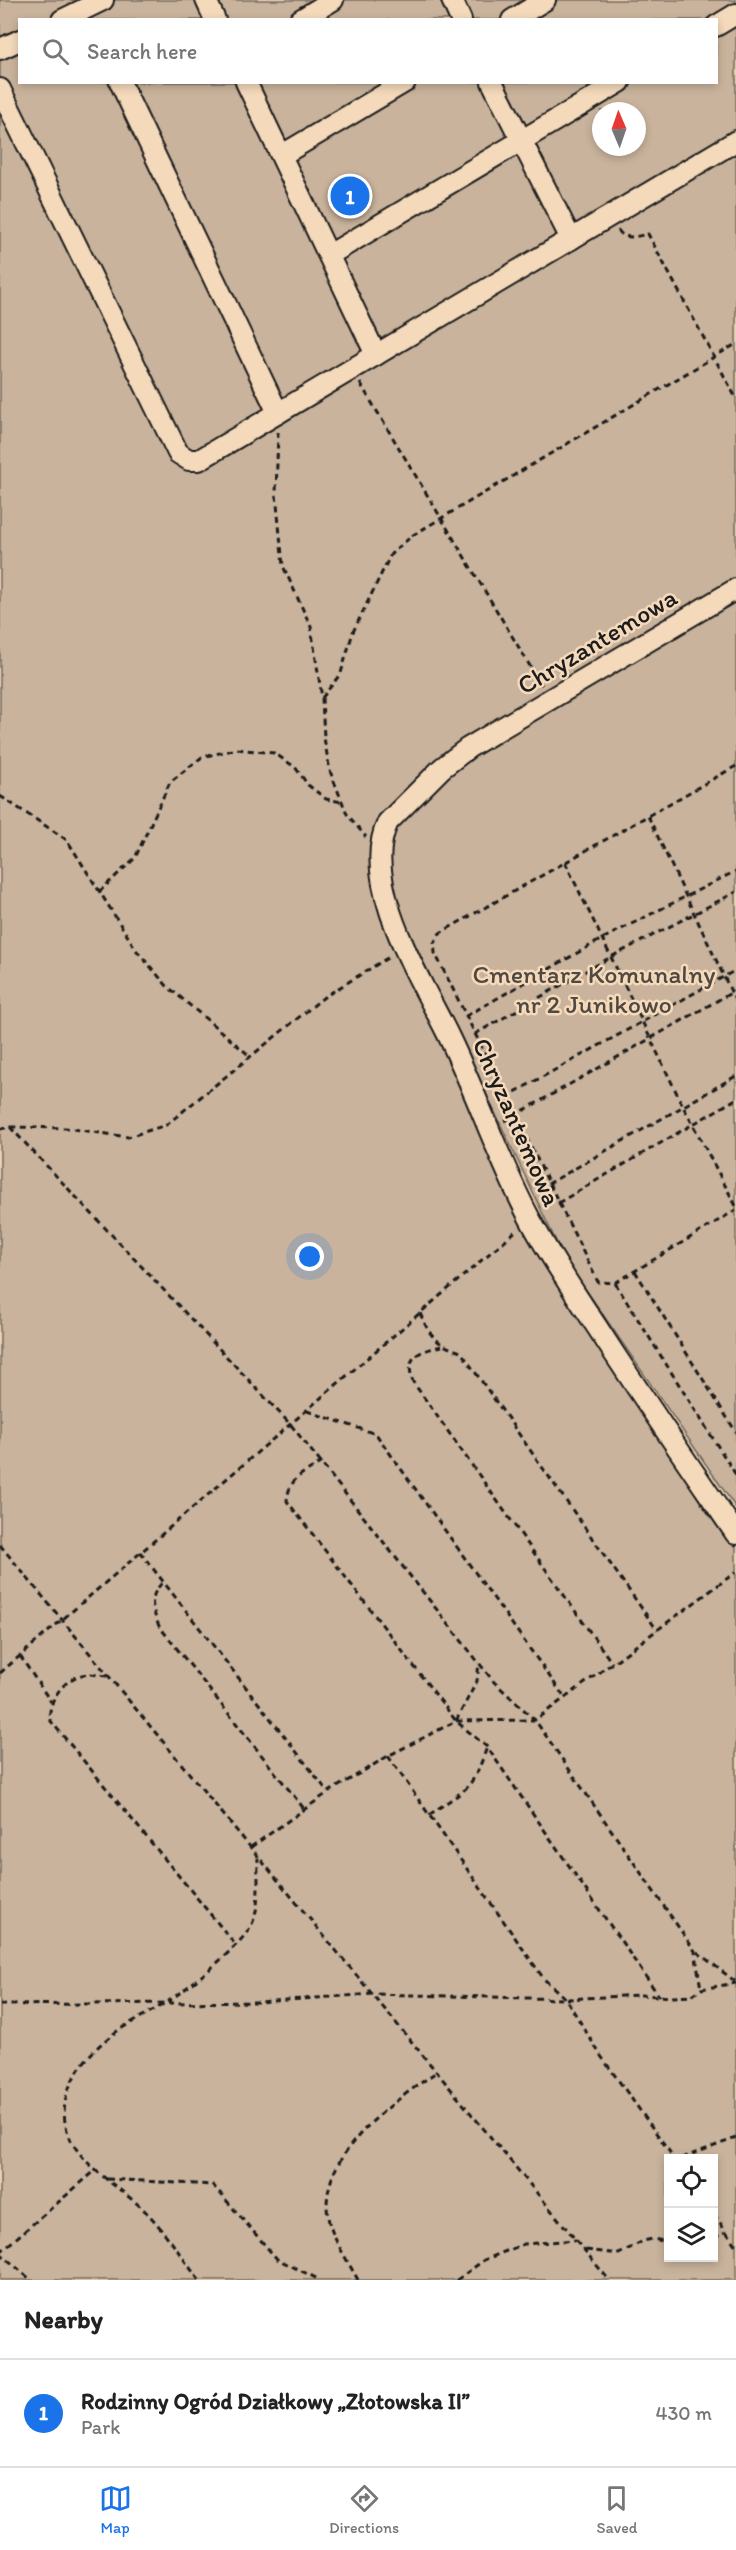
<!DOCTYPE html>
<html lang="en">
<head>
<meta charset="utf-8">
<style>
	body { margin:0; font-family:Itim,sans-serif; background:#f2f2f2; color:#222 }
	.controls { position:absolute; right:18px; bottom:18px; display:grid; overflow:hidden; border-radius:0px; box-shadow:0 3px 9px #0003 }
	.controls button { width:54px; height:54px; display:grid; place-items:center; padding:0; border:0; border-bottom:2px solid #e0e0e0; background:#fff; color:#222; font:30px sans-serif }
	.compass { position:absolute; left:592px; top:102px; width:54px; height:54px; border-radius:50%; background:#fff; box-shadow:0 3px 9px #0003; rotate:358deg }
	.you { position:absolute; left:310px; top:1257px; width:21px; height:21px; margin:-15px; border:4px solid #fff; border-radius:50%; background:#1a73e8; box-shadow:0 0 0 9px #1a73e833 }
	.badge { display:grid; place-items:center; width:39px; height:39px; border-radius:50%; background:#1a73e8; color:#fff; font-size:20px; font-weight:700 }
	.pin { position:absolute; translate:-50% -50%; border:3px solid #fff; box-shadow:0 2px 6px #0006 }
	.list { margin:0; padding:0; list-style:none }
	h2 { display:flex; justify-content:space-between; align-items:center; height:78px; margin:0; padding:0 24px; font-size:26px }
	h2 small { font-size:20px; font-weight:400; color:#767676 }
	.list li { display:grid; grid-template-columns:39px 1fr auto; gap:18px; align-items:center; box-sizing:border-box; height:108px; padding:0 24px; border-top:2px solid #e0e0e0 }
	.list b { display:block; font-size:22px; white-space:nowrap }
	.list p { margin:0; font-size:20px; white-space:nowrap; color:#767676 }
	.list em { font-size:20px; font-style:normal; color:#767676 }
	.icon { flex:none; width:33px; height:33px; fill:none; stroke:currentColor; stroke-width:2; stroke-linecap:round; stroke-linejoin:round }
	.map { position:relative; flex:none; width:736px; height:2280px; overflow:hidden }
	.search { position:absolute; background:#fff; box-shadow:0 3px 9px #0003; left:18px; right:18px; top:18px; height:66px; display:flex; align-items:center; gap:15px; box-sizing:border-box; padding:0 21px; border-radius:0px; color:#767676; font-size:22px }
	.sheet { height:186px; background:#fff }
	nav { display:flex; justify-content:space-around; align-items:center; box-sizing:border-box; height:84px; border-top:2px solid #e0e0e0; background:#fff; font-size:16px; color:#767676 }
	nav a { display:grid; justify-items:center; gap:3px }
	nav .on { color:#1a73e8 }
	.map>svg:first-child { display:block }
	.green { fill:#c9b39c; stroke:#72685c; stroke-width:1.5; fill-rule:evenodd }
	.lines { fill:none; stroke-linecap:round; stroke-linejoin:round }
	.street-casing { stroke:#1c1c1c; stroke-width:24 }
	.path { stroke:#1c1c1c; stroke-width:3; stroke-dasharray:6 4.5; stroke-linecap:butt }
	.street { stroke:#f4d9bb; stroke-width:20 }
	.labels { text-anchor:middle; stroke-width:5; stroke-linejoin:round; paint-order:stroke }
	.street-label { font-size:26px; fill:#1c1c1c; stroke:#f4d9bb }
	.park-label { font-size:26px; fill:#504942; stroke:#f4d9bb }
</style>
</head>
<body>
<div class="map">
<svg width="736" height="2280" viewBox="0 0 736 2280">
	<rect width="100%" height="100%" fill="#ebd1b5"/>
	<filter id="ink" filterUnits="userSpaceOnUse"><feTurbulence type="fractalNoise" baseFrequency=".0167" numOctaves="2"/><feDisplacementMap in="SourceGraphic" scale="12" xChannelSelector="R" yChannelSelector="G"/><feConvolveMatrix kernelMatrix="1 2 1 2 8 2 1 2 1" color-interpolation-filters="sRGB"/></filter>
	<g filter="url(#ink)">
		<path class="green" d="M0 0H736V1508L564 1258 408 929 391 936 571 1300 736 1547V2280H0ZM20 20H716V82H20ZM601 111H637V147H601ZM668 2158H714V2258H668Z"/>
		<g class="lines">
			<defs>
				<g id="street">
					<polyline points="206,0 215,20"/>
					<polyline points="452,0 461,20"/>
					<polyline points="62,20 103,0"/>
					<polyline points="300,20 333,0"/>
					<polyline points="512,20 545,0"/>
					<polyline points="716,26 736,14"/>
					<polyline points="0,49 20,40"/>
					<polyline points="120,82 278,413"/>
					<polyline points="246,82 376,355"/>
					<polyline points="492,82 571,239"/>
					<polyline points="0,89 178,453 189,460 199,460 736,141"/>
					<polyline points="282,155 405,82"/>
					<polyline points="329,255 620,82"/>
					<path d="M736 589 468 748 442 768 388 822C358 882 423 983 449 1037 478 1097 499 1161 530 1219 550 1257 574 1292 597 1327 642 1397 689 1465 736 1534"/>
				</g>
			</defs>
			<use href="#street" class="street-casing"/>
			<g class="path">
				<path d="M618 230C625 241 637 236 648 234L736 398"/>
				<polyline points="360,383 542,686"/>
				<polyline points="278,432 276,494 283,566 311,627 322,698 324,738 330,771 347,814 366,837"/>
				<polyline points="322,698 341,673 353,632 391,554 413,535 736,344"/>
				<polyline points="736,766 440,933 434,943 435,953 598,1282 615,1283 736,1475"/>
				<polyline points="0,796 67,840 137,951 167,986 250,1056"/>
				<polyline points="648,816 736,1002"/>
				<polyline points="565,862 683,1106 736,1206"/>
				<polyline points="99,892 135,858 170,782 202,757 237,749 274,753 295,767 308,785 326,799 342,802"/>
				<polyline points="466,1016 602,939 736,871"/>
				<polyline points="475,1034 611,957 736,892"/>
				<polyline points="506,1097 736,970"/>
				<polyline points="505,1121 736,990"/>
				<polyline points="10,1127 291,1425 494,1682 535,1720 695,1951 701,1989"/>
				<polyline points="0,1129 10,1127 66,1128 128,1137 166,1125 324,997 389,957"/>
				<polyline points="548,1184 736,1076"/>
				<polyline points="558,1203 736,1099"/>
				<polyline points="635,1271 736,1432"/>
				<polyline points="615,1283 736,1210"/>
				<path d="M420 1313C430 1337 436 1344 461 1352L657 1630"/>
				<path d="M442 1346C419 1351 404 1356 413 1382L612 1663"/>
				<polyline points="307,1411 376,1434 565,1698"/>
				<path d="M322 1462C303 1474 289 1477 287 1501L456 1721 487 1747 659 1996"/>
				<polyline points="0,1545 609,2280"/>
				<polyline points="140,1552 328,1792"/>
				<path d="M162 1583C148 1597 152 1609 159 1626L305 1810"/>
				<polyline points="20,1656 51,1702"/>
				<polyline points="0,1673 518,1229"/>
				<path d="M107 1676C101 1676 94 1674 88 1674 66 1675 47 1700 50 1720L235 1944"/>
				<polyline points="456,1721 477,1681 479,1663"/>
				<polyline points="388,1756 544,1979 566,1999 601,2056 674,2158"/>
				<path d="M429 1815C466 1788 471 1793 487 1747"/>
				<polyline points="251,1847 329,1792 388,1756 456,1721 535,1720 736,1572"/>
				<polyline points="697,1952 736,1982"/>
				<polyline points="0,2005 259,2002 373,1994 566,1999 641,1995 673,1997 691,1996 701,1989 736,1983"/>
				<polyline points="682,2158 736,2138"/>
				<polyline points="107,2179 213,2185 277,2259 320,2280"/>
				<polyline points="714,2214 736,2246"/>
				<polyline points="714,2238 725,2232"/>
				<polyline points="586,2250 619,2254 643,2241 653,2239 668,2242"/>
				<polyline points="0,2252 96,2170"/>
				<polyline points="0,2253 31,2280"/>
				<path d="M199 2280C182 2258 166 2232 146 2212 123 2189 91 2173 73 2144 48 2101 81 2057 116 2032 132 2021 150 2013 167 2002 189 1987 239 1948 251 1926 261 1907 257 1878 258 1858"/>
				<path d="M358 2280C350 2265 332 2237 329 2222 314 2157 389 2105 435 2073"/>
				<polyline points="457,2280 484,2260 524,2244 576,2240"/>
			</g>
			<use href="#street" class="street"/>
		</g>
	</g>
	<g class="labels">
		<g class="street-label">
			<text transform="translate(597 641) rotate(-31)" y="9">Chryzantemowa</text>
			<text transform="translate(517 1122) rotate(66)" y="9">Chryzantemowa</text>
		</g>
		<g class="park-label">
			<text x="594" y="983">Cmentarz Komunalny<tspan x="594" dy="30">nr 2 Junikowo</tspan></text>
		</g>
	</g>
</svg>
<div class="controls">
<button><svg class="icon" aria-label="locate" viewBox="0 0 24 24"><circle cx="12" cy="12" r="6"/><path d="M12 2v4M12 18v4M2 12h4M18 12h4"/></svg></button>
<button><svg class="icon" aria-label="layers" viewBox="0 0 24 24"><path d="M12 4l9 5-9 5-9-5zM3 14l9 5 9-5"/></svg></button>
</div>
<svg class="compass" viewBox="-18 -18 36 36"><path d="M0-13l5 13h-10z" fill="#e53935"/><path d="M0 13l5-13h-10z" fill="#767676"/></svg>
<div class="you"></div>
<div class="pin badge" style="left:350px;top:196px">1</div>
<div class="search"><svg class="icon" aria-label="search" viewBox="0 0 24 24"><circle cx="10" cy="10" r="6"/><path d="M15 15l6 6"/></svg>Search here</div>
</div>
<section class="sheet">
<h2>Nearby<small></small></h2>
<ul class="list">
<li><span class="badge">1</span><div><b>Rodzinny Ogród Działkowy „Złotowska II”</b><p>Park</p></div><em>430 m</em></li>
</ul>
</section>
<nav>
<a class="on"><svg class="icon" aria-label="map" viewBox="0 0 24 24"><path d="M3 6l6-2 6 2 6-2v14l-6 2-6-2-6 2zM9 4v14M15 6v14"/></svg>Map</a>
<a><svg class="icon" aria-label="directions" viewBox="0 0 24 24"><path d="M12 3l9 9-9 9-9-9zM9 14v-3h6M13 9l2 2-2 2"/></svg>Directions</a>
<a><svg class="icon" aria-label="saved" viewBox="0 0 24 24"><path d="M7 4h10v16l-5-4-5 4z"/></svg>Saved</a>
</nav>
</body>
</html>
